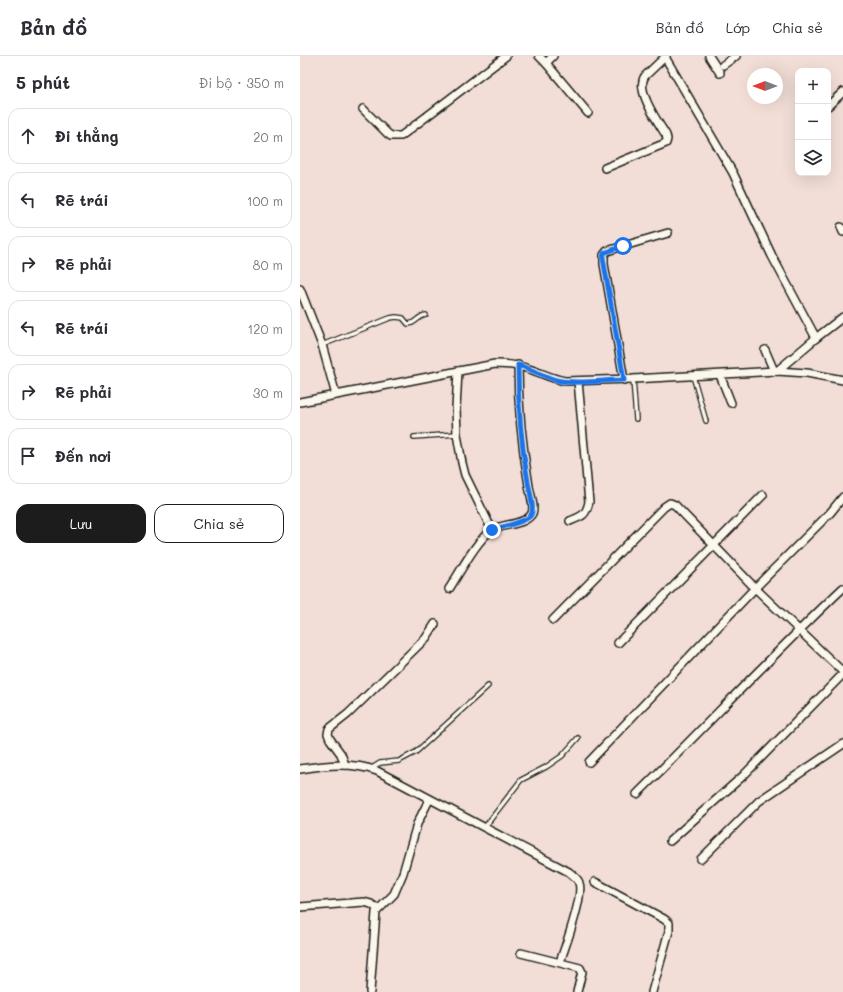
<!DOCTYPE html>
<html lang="vi">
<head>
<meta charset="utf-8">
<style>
	body { margin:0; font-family:Mali,sans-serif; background:#f7f7f7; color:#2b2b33 }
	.controls { position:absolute; right:12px; top:12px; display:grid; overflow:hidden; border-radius:8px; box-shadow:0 4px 16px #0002 }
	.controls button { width:36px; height:36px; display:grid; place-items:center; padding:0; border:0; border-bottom:1px solid #e1e1e2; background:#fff; color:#2b2b33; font:20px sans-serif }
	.compass { position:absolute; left:447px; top:12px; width:36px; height:36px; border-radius:50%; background:#fff; box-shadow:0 4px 16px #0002; rotate:270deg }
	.stop { position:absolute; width:12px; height:12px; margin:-9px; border:3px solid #1a73e8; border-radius:50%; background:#fff }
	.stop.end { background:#1a73e8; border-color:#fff; box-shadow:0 1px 4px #0008 }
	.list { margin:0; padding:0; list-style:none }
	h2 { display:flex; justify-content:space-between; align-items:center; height:52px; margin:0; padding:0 16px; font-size:17px }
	h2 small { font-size:13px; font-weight:400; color:#7c7c81 }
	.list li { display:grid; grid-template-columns:26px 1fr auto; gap:12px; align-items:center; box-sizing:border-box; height:56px; margin:0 8px 8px; padding:0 8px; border:1px solid #e1e1e2; border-radius:12px }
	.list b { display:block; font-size:15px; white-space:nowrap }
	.list em { font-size:13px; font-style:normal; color:#7c7c81 }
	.actions { display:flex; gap:8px; padding:12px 16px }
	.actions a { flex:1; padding:9px 0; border:1px solid #1c1c1c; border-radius:12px; text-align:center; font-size:14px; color:#1c1c1c }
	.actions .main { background:#1c1c1c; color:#fff }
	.icon { flex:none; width:22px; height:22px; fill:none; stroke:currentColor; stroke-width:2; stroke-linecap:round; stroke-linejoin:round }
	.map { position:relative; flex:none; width:543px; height:936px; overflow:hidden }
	header { display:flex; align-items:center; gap:24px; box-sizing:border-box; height:56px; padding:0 20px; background:#fff; border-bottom:1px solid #e1e1e2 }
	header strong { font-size:19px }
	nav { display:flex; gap:22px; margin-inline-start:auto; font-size:14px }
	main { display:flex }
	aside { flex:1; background:#fff }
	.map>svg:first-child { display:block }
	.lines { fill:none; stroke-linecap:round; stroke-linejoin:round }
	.lane-casing { stroke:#1c1c1c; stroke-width:6 }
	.street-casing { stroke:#1c1c1c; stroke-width:10 }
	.lane { stroke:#fbf7ec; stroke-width:3.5 }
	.street { stroke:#fbf7ec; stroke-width:7 }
	.route { stroke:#1a73e8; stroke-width:5 }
</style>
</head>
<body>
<header>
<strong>Bản đồ</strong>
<nav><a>Bản đồ</a><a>Lớp</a><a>Chia sẻ</a></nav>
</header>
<main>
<aside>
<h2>5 phút<small>Đi bộ · 350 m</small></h2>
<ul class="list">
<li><svg class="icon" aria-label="ahead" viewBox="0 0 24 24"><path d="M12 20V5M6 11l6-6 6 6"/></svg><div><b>Đi thẳng</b></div><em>20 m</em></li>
<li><svg class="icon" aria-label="left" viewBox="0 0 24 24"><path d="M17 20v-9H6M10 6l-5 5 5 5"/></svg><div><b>Rẽ trái</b></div><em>100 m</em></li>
<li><svg class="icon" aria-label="right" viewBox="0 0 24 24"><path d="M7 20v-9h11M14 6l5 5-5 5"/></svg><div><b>Rẽ phải</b></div><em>80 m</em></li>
<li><svg class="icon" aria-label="left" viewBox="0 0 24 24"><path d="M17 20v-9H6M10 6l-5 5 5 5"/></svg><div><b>Rẽ trái</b></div><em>120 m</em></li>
<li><svg class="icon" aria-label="right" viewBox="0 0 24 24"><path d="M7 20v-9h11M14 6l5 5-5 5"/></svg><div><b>Rẽ phải</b></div><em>30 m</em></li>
<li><svg class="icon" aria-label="arrive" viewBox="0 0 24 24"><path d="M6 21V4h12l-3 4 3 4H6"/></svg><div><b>Đến nơi</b></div></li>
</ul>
<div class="actions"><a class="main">Lưu</a><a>Chia sẻ</a></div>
</aside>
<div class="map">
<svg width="543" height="936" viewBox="0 0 543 936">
	<rect width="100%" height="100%" fill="#f2ded6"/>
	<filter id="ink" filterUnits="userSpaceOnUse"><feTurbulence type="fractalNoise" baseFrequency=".025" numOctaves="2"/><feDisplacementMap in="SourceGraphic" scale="8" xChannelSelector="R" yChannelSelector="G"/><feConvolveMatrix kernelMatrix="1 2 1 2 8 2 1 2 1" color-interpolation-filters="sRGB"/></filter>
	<g filter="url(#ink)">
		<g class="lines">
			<defs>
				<g id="lane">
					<path d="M22 289 90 262 96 261 103 262 108 268C115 268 118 260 126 259"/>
					<polyline points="393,320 406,365"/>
					<polyline points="333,323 336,363"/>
					<polyline points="114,381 157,378"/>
					<polyline points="72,712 80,707 99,705 116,696 188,630"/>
					<polyline points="184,772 221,724 246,711 262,700 278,682"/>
				</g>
				<g id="street">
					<polyline points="239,0 246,7"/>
					<polyline points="253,0 246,7 288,57"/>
					<polyline points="409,0 420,17"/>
					<polyline points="365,1 433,117 472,200 516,282"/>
					<polyline points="423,9 436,0"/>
					<polyline points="528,50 543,36"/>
					<polyline points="63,53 88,78 91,80 101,80 206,0"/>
					<path d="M305 112 366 87 367 83 366 79C358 66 335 34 345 20L366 0"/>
					<polyline points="541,171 543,176"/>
					<polyline points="0,233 22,289 36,339"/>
					<polyline points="465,294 474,315"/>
					<polyline points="158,315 156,353 157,378 162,407 165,419 192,474"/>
					<polyline points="477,315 516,282 543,261"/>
					<polyline points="420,319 431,347"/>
					<polyline points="324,324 304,208 304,199 307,195 368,177"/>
					<path d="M0 346 195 308C207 308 218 309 229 313 242 317 252 323 265 325L333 323 477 315 507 317 543 324"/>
					<path d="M270 465C283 460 286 459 289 446L278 325"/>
					<path d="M149 533C159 518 177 483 192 474 202 468 224 469 231 459 236 453 230 438 229 430 222 390 218 349 218 309"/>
					<polyline points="253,564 364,451 370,447 375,449 455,532 543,616"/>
					<polyline points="318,587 463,439"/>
					<polyline points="289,706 455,532 530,457 543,441"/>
					<polyline points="45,709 41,698 30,683 28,678 29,673 48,658 126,582 135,568"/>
					<path d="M0 713C26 709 52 706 77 715L269 816C273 820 278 822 279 827 284 840 265 891 260 906"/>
					<path d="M337 738C406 670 472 599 543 532"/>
					<polyline points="370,785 444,719 543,618"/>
					<polyline points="401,803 459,745 543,688"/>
					<polyline points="295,826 364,863 369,867 369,875 352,936"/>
					<polyline points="0,851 64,846 71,848 78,853"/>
					<polyline points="221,897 280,912 282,916 277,936"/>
					<polyline points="70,936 76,856 94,838 103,817 117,768 129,744"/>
				</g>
			</defs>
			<use href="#lane" class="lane-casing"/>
			<use href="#street" class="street-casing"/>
			<use href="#lane" class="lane"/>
			<use href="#street" class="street"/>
		</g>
	</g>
	<g class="lines" filter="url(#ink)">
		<path class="route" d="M192 474C201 471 227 466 231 459 235 453 229 433 228 426 221 388 218 348 218 309 231 313 243 320 256 324 273 329 305 324 324 324L303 202 304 197 323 190"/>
	</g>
</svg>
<div class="controls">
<button>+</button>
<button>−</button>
<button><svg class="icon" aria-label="layers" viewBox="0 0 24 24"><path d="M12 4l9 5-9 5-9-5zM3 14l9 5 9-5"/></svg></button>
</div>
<svg class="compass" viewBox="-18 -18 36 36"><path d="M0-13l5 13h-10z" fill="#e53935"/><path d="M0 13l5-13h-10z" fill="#7c7c81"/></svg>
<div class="stop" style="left:323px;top:190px"></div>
<div class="stop end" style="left:192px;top:474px"></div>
</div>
</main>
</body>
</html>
